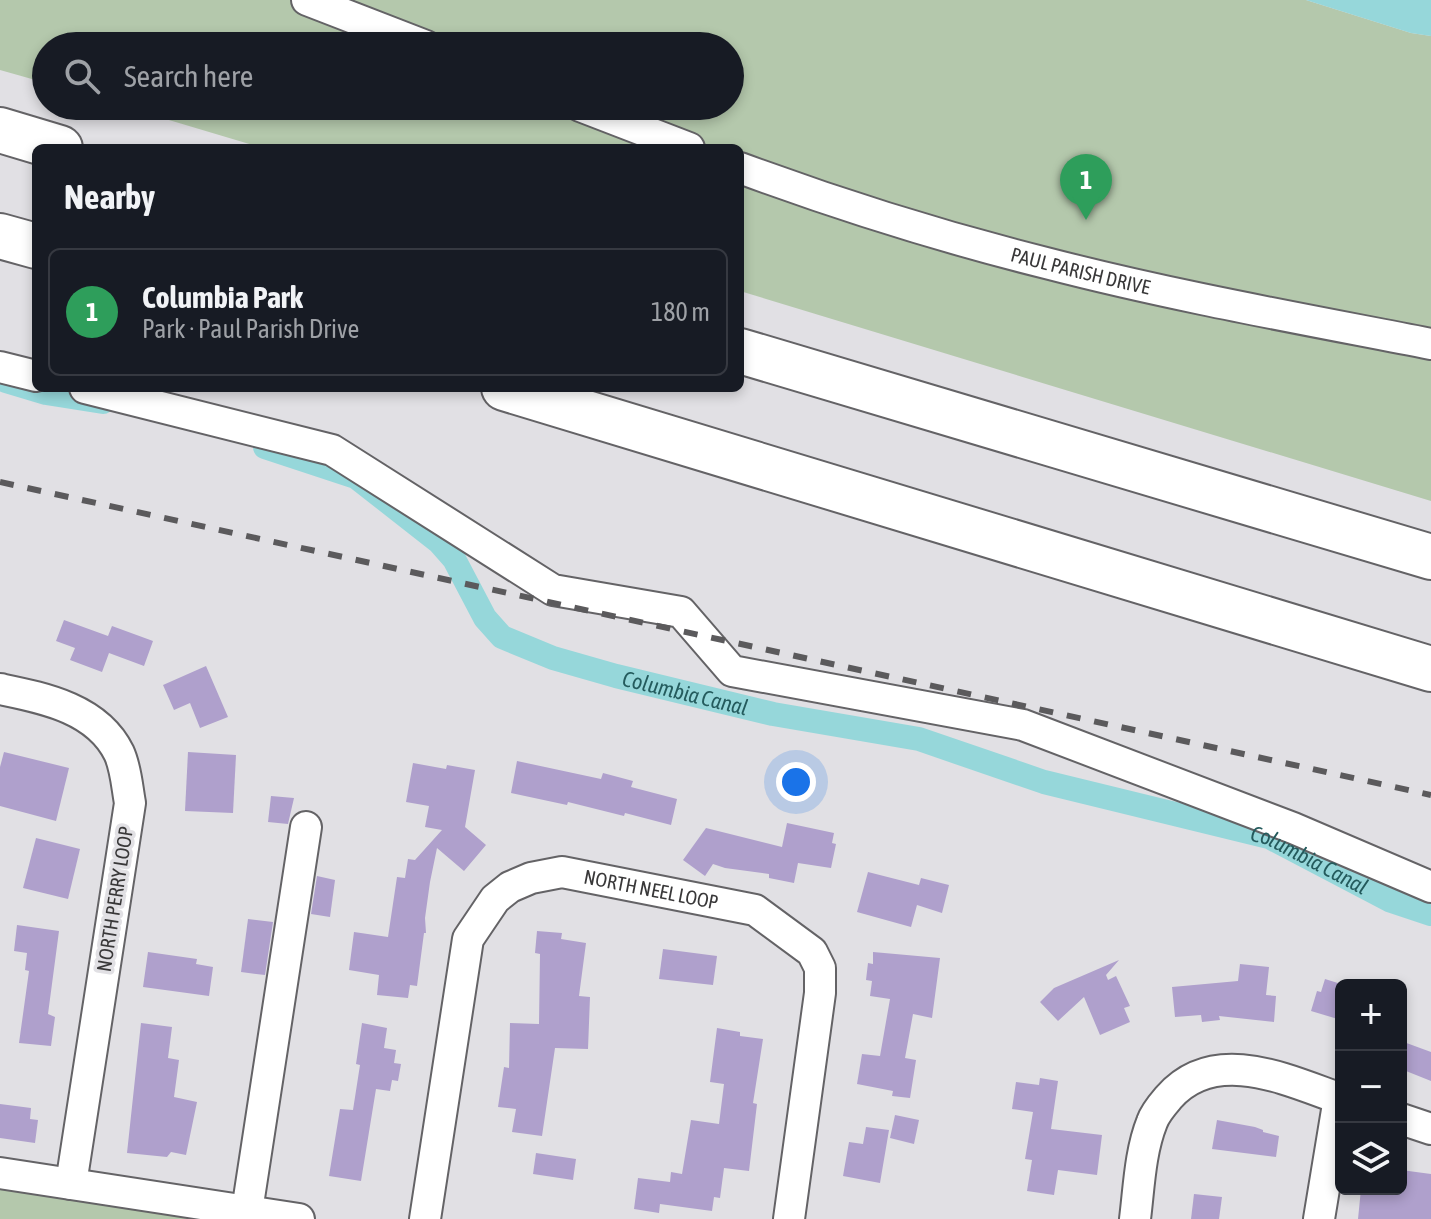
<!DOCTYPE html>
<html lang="en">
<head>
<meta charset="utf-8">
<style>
	body { margin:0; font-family:"Asap Condensed",sans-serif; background:#20242c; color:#f1f3f6 }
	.controls { position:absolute; right:24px; bottom:24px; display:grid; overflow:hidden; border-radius:12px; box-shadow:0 4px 12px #0003 }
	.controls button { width:72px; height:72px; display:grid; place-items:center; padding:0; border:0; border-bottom:2px solid #363941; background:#171b24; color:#f1f3f6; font:40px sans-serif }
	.you { position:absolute; left:796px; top:782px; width:28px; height:28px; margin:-20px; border:6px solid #fff; border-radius:50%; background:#1a73e8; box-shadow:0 0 0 12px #1a73e833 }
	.badge { display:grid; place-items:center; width:52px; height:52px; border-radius:50%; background:#4e7b00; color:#fff; font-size:26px; font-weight:700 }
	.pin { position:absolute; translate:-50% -66px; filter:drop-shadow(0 2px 4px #0008) }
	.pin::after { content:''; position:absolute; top:42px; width:28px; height:24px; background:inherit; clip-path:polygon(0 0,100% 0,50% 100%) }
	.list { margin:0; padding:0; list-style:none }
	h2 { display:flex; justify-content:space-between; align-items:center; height:104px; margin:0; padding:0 32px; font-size:34px }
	h2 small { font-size:26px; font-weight:400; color:#9ea1a6 }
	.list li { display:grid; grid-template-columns:52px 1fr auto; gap:24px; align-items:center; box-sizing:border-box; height:128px; margin:0 16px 16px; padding:0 16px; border:2px solid #363941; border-radius:12px }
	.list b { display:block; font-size:30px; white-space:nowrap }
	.list p { margin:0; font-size:26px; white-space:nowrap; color:#9ea1a6 }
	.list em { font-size:26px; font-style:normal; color:#9ea1a6 }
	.icon { flex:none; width:44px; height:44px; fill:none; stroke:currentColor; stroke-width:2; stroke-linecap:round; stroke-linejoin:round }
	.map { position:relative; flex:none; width:1431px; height:1219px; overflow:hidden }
	.search { position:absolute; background:#171b24; box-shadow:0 4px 12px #0003; left:32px; top:32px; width:712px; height:88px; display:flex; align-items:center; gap:20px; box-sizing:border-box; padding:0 28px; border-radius:44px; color:#9ea1a6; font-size:30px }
	.panel { position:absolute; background:#171b24; box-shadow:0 4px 12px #0003; left:32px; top:144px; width:712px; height:248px; border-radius:12px }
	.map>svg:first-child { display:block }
	.green { fill:#b4c8ac }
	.water { fill:#96d7da }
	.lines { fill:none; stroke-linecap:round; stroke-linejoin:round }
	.canal { stroke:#96d7da; stroke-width:24 }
	.building { fill:#afa0cc }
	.minor-casing { stroke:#646366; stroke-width:34 }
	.highway-casing { stroke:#646366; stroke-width:48 }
	.minor { stroke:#fff; stroke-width:30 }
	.highway { stroke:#fff; stroke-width:44 }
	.rail { stroke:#5b5a5c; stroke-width:6; stroke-dasharray:14 14; stroke-linecap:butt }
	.labels { text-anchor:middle; stroke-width:7; stroke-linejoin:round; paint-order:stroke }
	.street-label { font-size:20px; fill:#393839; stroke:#e1e0e4 }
	.water-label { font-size:22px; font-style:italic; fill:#245b5d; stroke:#e1e0e4 }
</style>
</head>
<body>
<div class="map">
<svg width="1431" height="1219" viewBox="0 0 1431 1219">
	<rect width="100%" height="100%" fill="#e1e0e4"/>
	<g class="green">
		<polygon points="0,0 1306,0 1411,33 1431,36 1431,501 740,291 740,148 263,148 122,106 730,106 730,46 46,46 46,83 0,70"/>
		<polygon points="0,1188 212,1219 0,1219"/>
	</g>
	<polygon class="water" points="1306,0 1431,0 1431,36 1411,33"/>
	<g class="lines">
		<g class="canal">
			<polyline points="6,381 46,393 103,402"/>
			<path id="s1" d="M265 447 356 477 439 542 454 559 485 618 502 637 553 658 616 676 773 714 919 739 1044 782 1269 837 1389 900 1431 914"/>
		</g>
	</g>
	<g class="building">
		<polygon points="64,620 108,636 112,626 153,641 144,666 109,653 102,672 70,660 75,648 56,641"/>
		<polygon points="206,666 228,717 200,728 190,703 174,710 163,685"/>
		<polygon points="4,752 69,768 56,821 0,806 0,767"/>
		<polygon points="188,752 236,755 233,813 185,811"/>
		<polygon points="517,761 601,779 603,773 633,781 631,787 677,799 671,825 625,813 624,816 568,802 567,805 511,793"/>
		<polygon points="413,763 446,769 447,765 475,770 465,827 486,845 464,871 437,848 430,882 425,918 426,933 424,933 417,986 410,985 408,998 377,995 379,975 349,970 354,932 388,937 397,877 405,878 408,859 415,860 442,830 425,827 429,806 406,802"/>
		<polygon points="271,796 294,798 288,824 268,822"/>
		<polygon points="787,823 834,833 832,843 836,844 831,868 798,863 794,883 769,878 769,874 725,868 713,864 705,876 683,860 706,828 782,847"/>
		<polygon points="36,838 80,849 68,899 23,888"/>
		<polygon points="868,872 919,885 921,878 949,885 942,913 917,905 911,927 857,912"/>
		<polygon points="317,876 335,880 330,917 311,914"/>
		<polygon points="248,919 273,922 265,975 241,972"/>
		<polygon points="17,925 59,931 48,1014 55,1017 51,1046 19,1043 29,971 25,970 27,953 14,951"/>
		<polygon points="537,931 562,933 561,939 586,943 579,996 590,997 588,1049 555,1048 542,1136 512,1132 516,1109 498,1107 504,1067 509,1068 510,1023 539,1024 540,954 535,953"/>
		<polygon points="663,949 717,956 713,985 659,979"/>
		<polygon points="148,952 197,959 196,964 213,967 209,996 143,987"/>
		<polygon points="873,952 940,958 932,1018 913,1014 905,1058 916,1060 910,1098 892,1096 893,1091 857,1084 862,1054 880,1056 890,999 870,996 872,981 866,980 868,963 873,964"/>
		<polygon points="1119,960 1106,975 1108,980 1116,976 1130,1006 1124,1008 1130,1022 1100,1035 1084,997 1058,1021 1040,1002 1054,988"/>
		<polygon points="1240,964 1269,967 1266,995 1276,996 1274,1022 1219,1016 1220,1020 1202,1022 1201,1015 1175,1017 1172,987 1238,981"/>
		<polygon points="1325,979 1341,984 1341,1020 1311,1011 1317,991 1321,992"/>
		<polygon points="141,1023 172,1027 168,1058 179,1060 174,1097 197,1102 186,1155 171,1152 167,1157 127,1153"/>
		<polygon points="362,1023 387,1028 384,1048 396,1050 394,1063 401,1064 398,1081 392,1080 390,1091 376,1089 361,1181 329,1176 340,1109 353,1110 360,1065 356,1064"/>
		<polygon points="717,1028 740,1032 740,1036 763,1039 753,1103 757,1104 749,1171 724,1168 720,1198 714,1197 712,1211 660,1204 659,1213 634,1209 638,1178 670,1182 671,1172 682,1174 691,1120 719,1124 724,1084 710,1082"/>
		<polygon points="1401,1041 1431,1052 1431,1081 1401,1069"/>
		<polygon points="1040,1078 1058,1081 1051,1129 1102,1135 1097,1175 1058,1170 1054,1195 1027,1191 1032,1160 1025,1159 1033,1112 1012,1109 1016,1082 1039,1085"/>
		<polygon points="0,1104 31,1108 30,1119 38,1120 35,1143 0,1138"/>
		<polygon points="895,1115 919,1120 914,1144 890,1138"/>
		<polygon points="1217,1120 1255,1127 1263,1130 1263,1132 1279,1136 1276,1157 1212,1149"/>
		<polygon points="866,1127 889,1130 880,1183 843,1176 849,1142 863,1144"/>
		<polygon points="536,1153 576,1159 573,1180 533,1174"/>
		<polygon points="1401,1170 1431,1174 1431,1219 1358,1219 1361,1189 1401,1189"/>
		<polygon points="1194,1194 1222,1197 1219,1219 1191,1219"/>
	</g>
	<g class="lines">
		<defs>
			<g id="minor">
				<polyline points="307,0 426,46"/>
				<polyline points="580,106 689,148"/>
				<path id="s2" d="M740 168C840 205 942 237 1046 263 1173 296 1303 319 1431 344"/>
				<polyline points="0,367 36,376"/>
				<polyline points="85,388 332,450 553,590 681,612 732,671 1023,725 1293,828 1431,887"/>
				<path d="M0 689C43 698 97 708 119 753 126 768 127 787 130 803L71 1184"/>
				<polyline points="1401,1119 1431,1129"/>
				<polyline points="0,1173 299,1219"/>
				<polyline points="247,1211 306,827"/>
				<path id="s3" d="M425 1219 468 939 495 899 510 887 531 878 562 872 755 910 812 952 820 968V993L789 1219"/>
				<path d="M1135 1219C1139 1187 1140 1152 1152 1122 1155 1113 1163 1104 1169 1097 1215 1045 1287 1080 1341 1099"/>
				<polyline points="1319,1219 1339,1098"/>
			</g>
			<g id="highway">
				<polyline points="0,130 60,148"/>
				<polyline points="0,236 36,246"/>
				<polyline points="740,351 1431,557"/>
				<polyline points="504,388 1431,669"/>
			</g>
		</defs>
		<use href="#minor" class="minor-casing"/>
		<use href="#highway" class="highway-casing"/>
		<use href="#minor" class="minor"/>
		<use href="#highway" class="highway"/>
		<polyline class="rail" points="0,482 1431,795"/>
	</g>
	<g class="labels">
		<g class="street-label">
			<text dy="7" stroke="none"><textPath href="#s2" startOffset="356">PAUL PARISH DRIVE</textPath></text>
			<text dy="7" stroke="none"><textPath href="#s3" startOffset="496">NORTH NEEL LOOP</textPath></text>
			<text transform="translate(115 899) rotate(-81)" y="7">NORTH PERRY LOOP</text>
		</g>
		<g class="water-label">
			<text dy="8" stroke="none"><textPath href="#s1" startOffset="508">Columbia Canal</textPath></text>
			<text dy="8" stroke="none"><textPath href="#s1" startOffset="1156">Columbia Canal</textPath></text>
		</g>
	</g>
</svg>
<div class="controls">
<button>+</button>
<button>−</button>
<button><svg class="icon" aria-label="layers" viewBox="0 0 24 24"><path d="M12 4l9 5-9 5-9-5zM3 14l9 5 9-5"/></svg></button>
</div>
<div class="you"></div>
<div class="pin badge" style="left:1086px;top:220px;background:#2e9e5b">1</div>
<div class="search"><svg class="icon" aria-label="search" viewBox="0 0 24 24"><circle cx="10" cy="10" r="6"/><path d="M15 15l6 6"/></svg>Search here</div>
<section class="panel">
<h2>Nearby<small></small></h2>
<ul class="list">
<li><span class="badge" style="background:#2e9e5b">1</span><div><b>Columbia Park</b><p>Park · Paul Parish Drive</p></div><em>180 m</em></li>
</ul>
</section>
</div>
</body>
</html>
